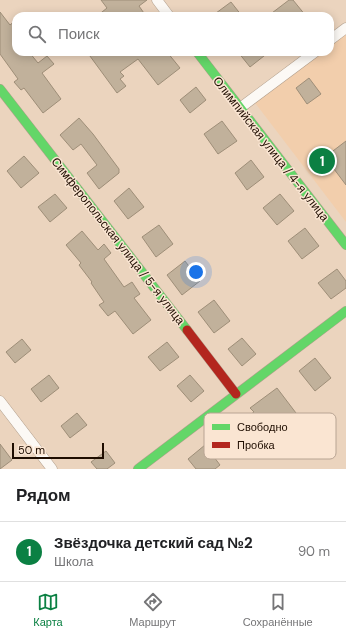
<!DOCTYPE html>
<html lang="ru">
<head>
<meta charset="utf-8">
<style>
	body { margin:0; font-family:"DM Sans",sans-serif; background:#f6f6f6; color:#202124 }
	.scale { position:absolute; left:12px; bottom:10px; width:92px; box-sizing:border-box; padding-left:4px; border:2px solid #1e0d00; border-top:0; font-size:11px; line-height:14px; white-space:nowrap; color:#1e0d00; -webkit-text-stroke:3px #fae5d2; paint-order:stroke }
	.you { position:absolute; left:196px; top:272px; width:14px; height:14px; margin:-10px; border:3px solid #fff; border-radius:50%; background:#1a73e8; box-shadow:0 0 0 6px #1a73e833 }
	.badge { display:grid; place-items:center; width:26px; height:26px; border-radius:50%; background:#0b8043; color:#fff; font-size:13px; font-weight:700 }
	.pin { position:absolute; translate:-50% -50%; border:2px solid #fff; box-shadow:0 1px 4px #0006 }
	.list { margin:0; padding:0; list-style:none }
	h2 { display:flex; justify-content:space-between; align-items:center; height:52px; margin:0; padding:0 16px; font-size:17px }
	h2 small { font-size:13px; font-weight:400; color:#757577 }
	.list li { display:grid; grid-template-columns:26px 1fr auto; gap:12px; align-items:center; box-sizing:border-box; height:60px; padding:0 16px; border-top:1px solid #e0e0e0 }
	.list b { display:block; font-size:15px; white-space:nowrap }
	.list p { margin:0; font-size:13px; white-space:nowrap; color:#757577 }
	.list em { font-size:13px; font-style:normal; color:#757577 }
	.icon { flex:none; width:22px; height:22px; fill:none; stroke:currentColor; stroke-width:2; stroke-linecap:round; stroke-linejoin:round }
	.map { position:relative; flex:none; width:346px; height:469px; overflow:hidden }
	.search { position:absolute; background:#fff; box-shadow:0 2px 10px #0003; left:12px; right:12px; top:12px; height:44px; display:flex; align-items:center; gap:10px; box-sizing:border-box; padding:0 14px; border-radius:12px; color:#757577; font-size:15px }
	.sheet { height:112px; background:#fff }
	nav { display:flex; justify-content:space-around; align-items:center; box-sizing:border-box; height:56px; border-top:1px solid #e0e0e0; background:#fff; font-size:11px; color:#757577 }
	nav a { display:grid; justify-items:center; gap:2px }
	nav .on { color:#0b8043 }
	.map>svg:first-child { display:block }
	.built { fill:#f2ceac }
	.building { fill:#c1b19b; stroke:#9e8e78 }
	.lines { fill:none; stroke-linecap:round; stroke-linejoin:round }
	.street-casing { stroke:#b29f8c; stroke-width:11 }
	.fast-casing { stroke:#b29f8c; stroke-width:10 }
	.jam-casing { stroke:#b29f8c; stroke-width:10 }
	.street { stroke:#fcf9f5; stroke-width:10 }
	.fast { stroke:#63d668; stroke-width:9 }
	.jam { stroke:#b3261e; stroke-width:9 }
	.labels { text-anchor:middle; stroke-width:3; stroke-linejoin:round; paint-order:stroke }
	.street-label { font-size:12px; fill:#1e0d00; stroke:#fae5d2 }
	.key { fill:#fae5d2; stroke:#b8a493; stroke-width:1 }
	.key-label { font-size:11px; fill:#1e0d00 }
</style>
</head>
<body>
<div class="map">
<svg width="346" height="469" viewBox="0 0 346 469">
	<rect width="100%" height="100%" fill="#ebd4be"/>
	<polygon class="built" points="346,28 346,222 252,99 314,52 330,52 330,40"/>
	<g class="building">
		<polygon points="101,0 147,0 139,6 146,16 97,16 107,8"/>
		<polygon points="289,0 293,0 306,16 268,16"/>
		<polygon points="231,2 242,16 212,16"/>
		<polygon points="0,12 10,25 16,20 16,52 29,52 38,63 47,56 54,64 42,73 61,99 43,113 24,88 21,90 14,82 18,79 0,54"/>
		<polygon points="87,52 167,52 180,68 158,85 138,59 120,72 124,76 120,79 126,86 117,93"/>
		<polygon points="238,52 269,52 250,67"/>
		<polygon points="309,78 321,94 307,104 296,88"/>
		<polygon points="196,87 206,100 190,113 180,100"/>
		<polygon points="79,118 93,134 119,169 119,173 99,189 87,173 97,165 81,144 73,150 60,135"/>
		<polygon points="222,121 237,141 218,154 204,134"/>
		<polygon points="346,141 346,185 325,157"/>
		<polygon points="24,156 39,173 21,188 7,171"/>
		<polygon points="251,160 264,177 247,190 235,173"/>
		<polygon points="129,188 144,207 128,219 114,201"/>
		<polygon points="55,194 67,208 50,222 38,207"/>
		<polygon points="280,194 294,211 277,225 263,208"/>
		<polygon points="159,225 173,244 156,257 142,237"/>
		<polygon points="305,228 319,246 302,259 288,241"/>
		<polygon points="82,231 98,250 104,244 111,253 104,259 124,287 132,282 140,294 134,298 151,320 133,334 115,311 108,316 99,305 104,302 91,283 92,282 79,265 81,263 66,245"/>
		<polygon points="185,261 200,281 182,295 167,275"/>
		<polygon points="337,269 346,281 346,288 331,299 318,283"/>
		<polygon points="214,300 230,321 214,333 198,312"/>
		<polygon points="242,338 256,354 242,366 228,349"/>
		<polygon points="22,339 31,350 15,363 6,352"/>
		<polygon points="167,342 179,357 160,371 148,357"/>
		<polygon points="315,358 331,378 315,391 299,371"/>
		<polygon points="49,375 59,388 41,402 31,389"/>
		<polygon points="190,375 204,391 191,402 177,386"/>
		<polygon points="277,388 296,413 243,453 227,432 254,412 250,408"/>
		<polygon points="77,413 87,425 70,438 61,426"/>
		<polygon points="0,444 12,460 0,469"/>
		<polygon points="205,445 220,465 215,469 196,469 188,459"/>
		<polygon points="106,451 115,463 107,469 97,469 91,462"/>
	</g>
	<g class="lines">
		<defs>
			<g id="street">
				<polyline points="157,0 169,16"/>
				<polyline points="330,40 346,28"/>
				<polyline points="240,108 315,52"/>
				<polyline points="0,401 52,469"/>
			</g>
			<g id="fast">
				<polyline points="197,52 346,245"/>
				<polyline points="0,89 187,330"/>
				<polyline points="138,469 346,311"/>
			</g>
			<polyline id="jam" points="187,330 236,394"/>
		</defs>
		<use href="#street" class="street-casing"/>
		<use href="#fast" class="fast-casing"/>
		<use href="#jam" class="jam-casing"/>
		<use href="#street" class="street"/>
		<use href="#fast" class="fast"/>
		<use href="#jam" class="jam"/>
	</g>
	<g class="labels">
		<g class="street-label">
			<text transform="translate(271 149) rotate(52)" y="4">Олимпийская улица / 4-я улица</text>
			<text transform="translate(118 241) rotate(52)" y="4">Симферопольская улица / 5-я улица</text>
		</g>
	</g>
	<rect x="204" y="413" width="132" height="46" rx="6" class="key"/>
	<rect x="212" y="424" width="18" height="6" fill="#63d668"/>
	<rect x="212" y="442" width="18" height="6" fill="#b3261e"/>
	<g class="key-label">
		<text x="237" y="431">Свободно</text>
		<text x="237" y="449">Пробка</text>
	</g>
</svg>
<div class="scale">50 m</div>
<div class="you"></div>
<div class="pin badge" style="left:322px;top:161px">1</div>
<div class="search"><svg class="icon" aria-label="search" viewBox="0 0 24 24"><circle cx="10" cy="10" r="6"/><path d="M15 15l6 6"/></svg>Поиск</div>
</div>
<section class="sheet">
<h2>Рядом<small></small></h2>
<ul class="list">
<li><span class="badge">1</span><div><b>Звёздочка детский сад №2</b><p>Школа</p></div><em>90 m</em></li>
</ul>
</section>
<nav>
<a class="on"><svg class="icon" aria-label="map" viewBox="0 0 24 24"><path d="M3 6l6-2 6 2 6-2v14l-6 2-6-2-6 2zM9 4v14M15 6v14"/></svg>Карта</a>
<a><svg class="icon" aria-label="directions" viewBox="0 0 24 24"><path d="M12 3l9 9-9 9-9-9zM9 14v-3h6M13 9l2 2-2 2"/></svg>Маршрут</a>
<a><svg class="icon" aria-label="saved" viewBox="0 0 24 24"><path d="M7 4h10v16l-5-4-5 4z"/></svg>Сохранённые</a>
</nav>
</body>
</html>
